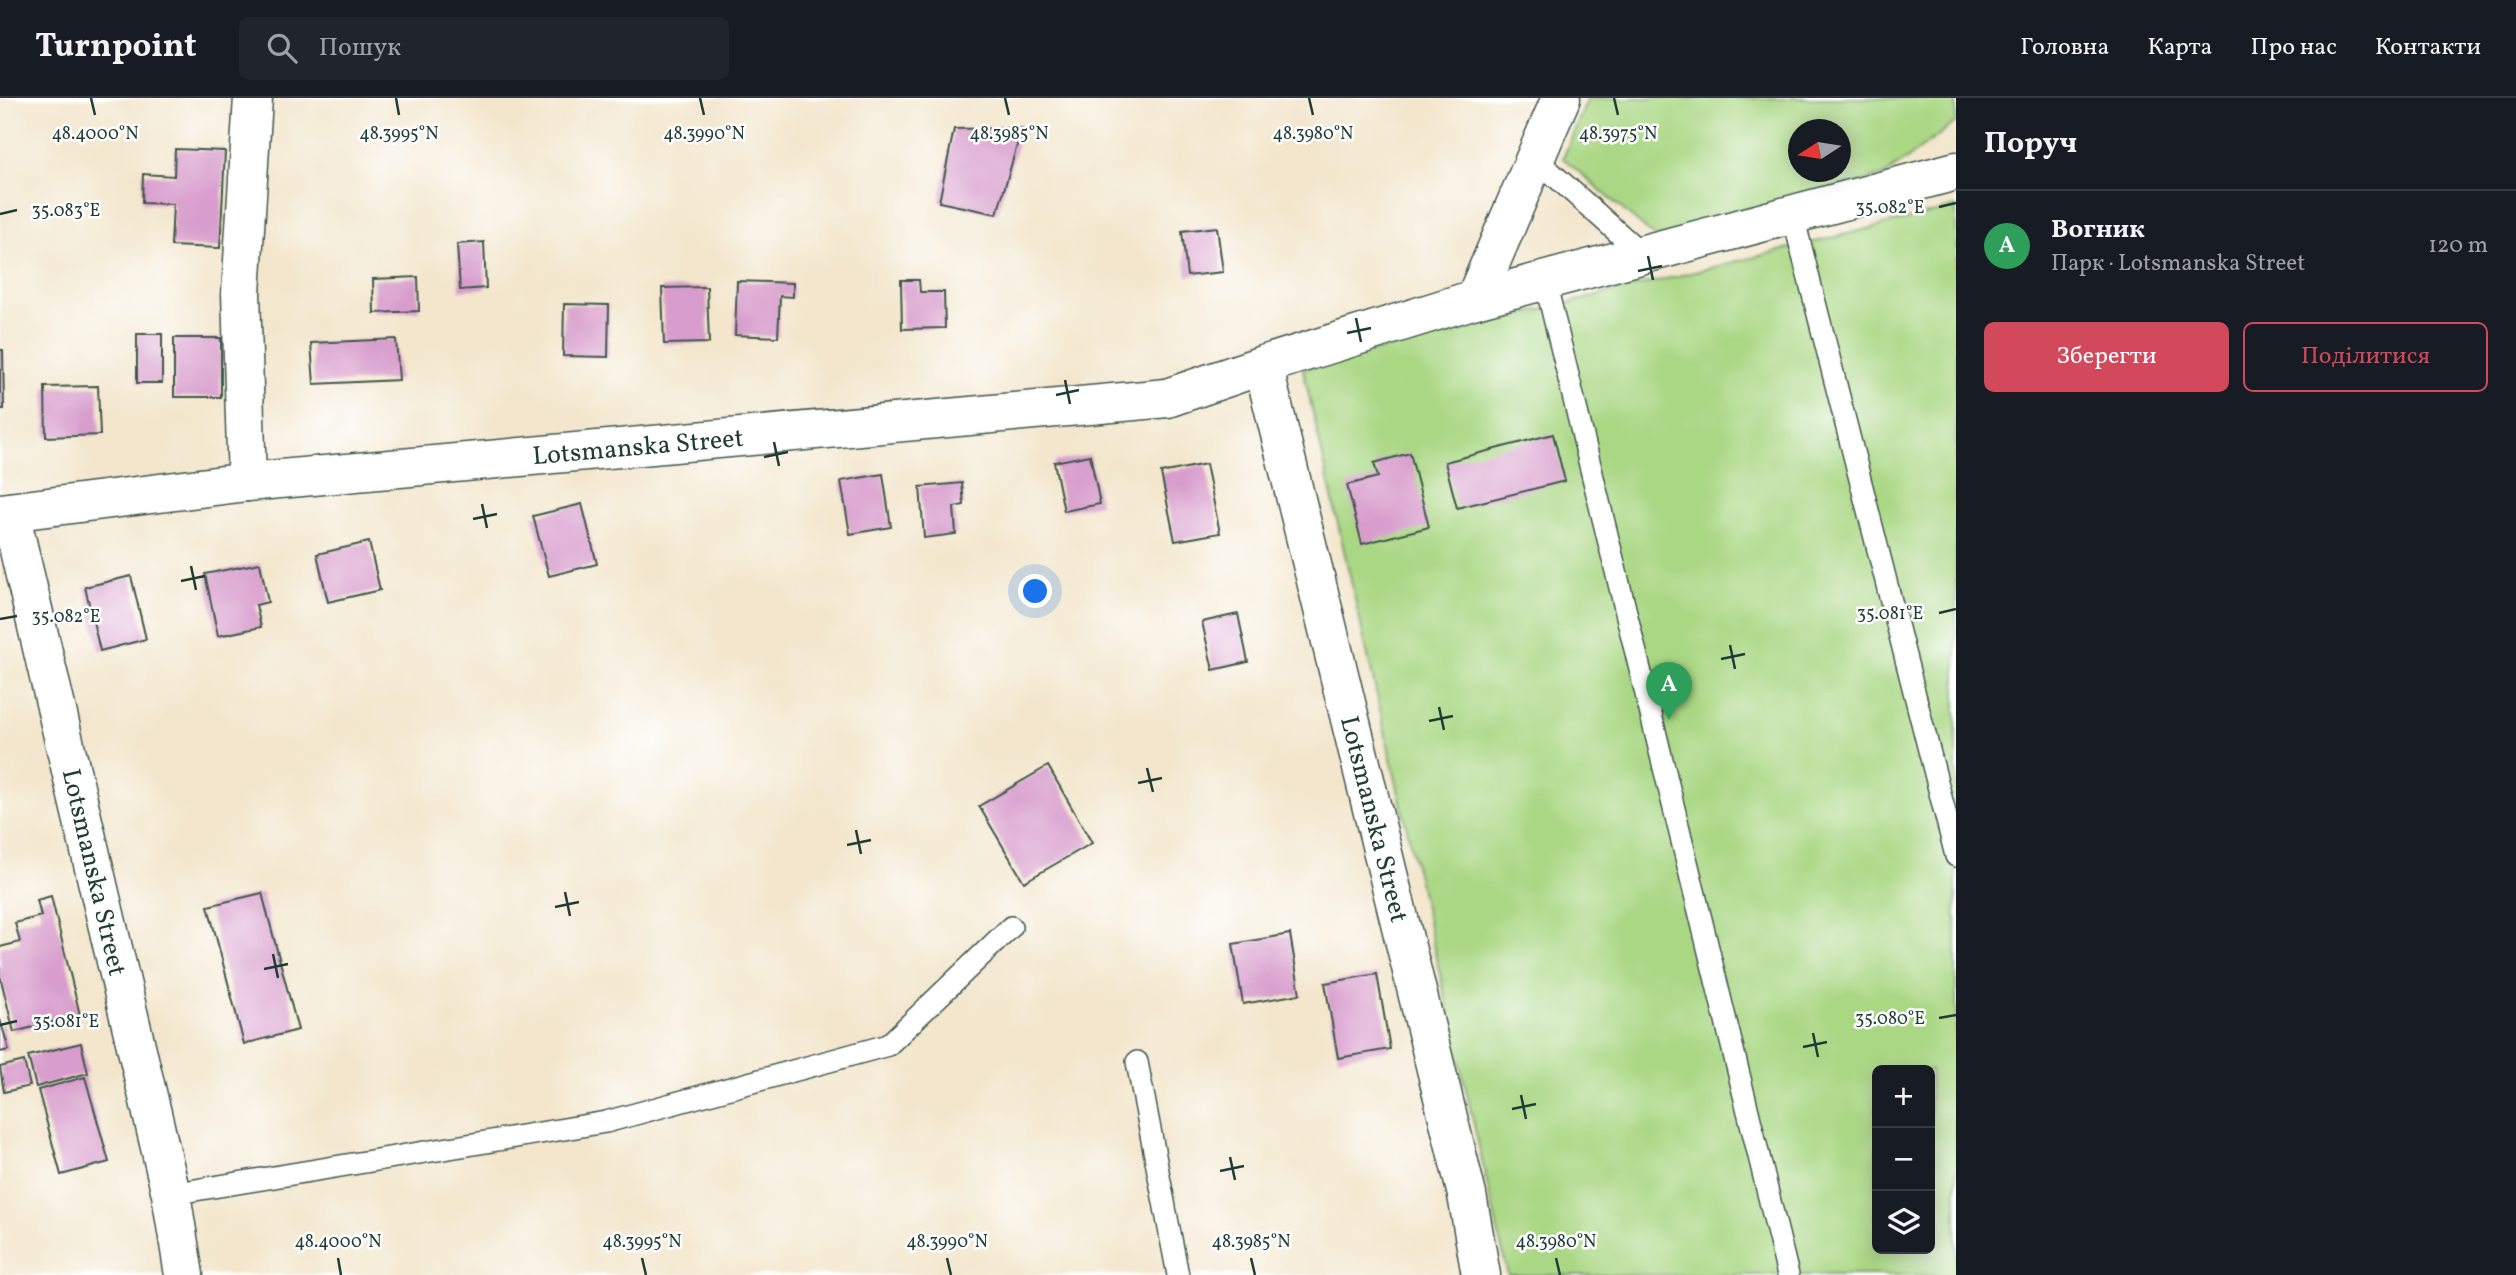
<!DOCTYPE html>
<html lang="uk">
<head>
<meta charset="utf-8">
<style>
	body { margin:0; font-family:Vollkorn,serif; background:#20242c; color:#f1f3f6 }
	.controls { position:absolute; right:21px; bottom:21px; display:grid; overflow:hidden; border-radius:10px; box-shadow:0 4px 18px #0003 }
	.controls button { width:63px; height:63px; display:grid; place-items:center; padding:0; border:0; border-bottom:2px solid #363941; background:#171b24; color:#f1f3f6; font:35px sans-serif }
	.compass { position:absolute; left:1788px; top:21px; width:63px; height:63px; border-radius:50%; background:#171b24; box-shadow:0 4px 18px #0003; rotate:258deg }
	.you { position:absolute; left:1036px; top:494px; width:24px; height:24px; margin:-18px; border:5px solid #fff; border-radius:50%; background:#1a73e8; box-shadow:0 0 0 10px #1a73e833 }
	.badge { display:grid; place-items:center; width:46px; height:46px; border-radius:50%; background:#d1495b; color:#fff; font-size:23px; font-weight:700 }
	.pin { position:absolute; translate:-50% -58px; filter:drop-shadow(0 2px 4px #0008) }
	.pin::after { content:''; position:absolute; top:37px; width:24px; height:21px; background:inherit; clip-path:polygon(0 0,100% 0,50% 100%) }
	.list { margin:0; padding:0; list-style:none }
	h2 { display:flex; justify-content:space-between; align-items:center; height:91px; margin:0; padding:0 28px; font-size:30px }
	h2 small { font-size:23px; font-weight:400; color:#9ea1a6 }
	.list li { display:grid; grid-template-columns:46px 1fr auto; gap:21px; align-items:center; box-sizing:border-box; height:112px; padding:0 28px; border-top:2px solid #363941 }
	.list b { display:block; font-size:26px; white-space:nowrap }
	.list p { margin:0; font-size:23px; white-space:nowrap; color:#9ea1a6 }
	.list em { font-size:23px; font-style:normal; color:#9ea1a6 }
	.actions { display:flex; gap:14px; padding:21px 28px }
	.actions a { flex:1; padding:16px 0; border:2px solid #d1495b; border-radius:10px; text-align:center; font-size:24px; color:#d1495b }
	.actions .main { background:#d1495b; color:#fff }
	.icon { flex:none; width:38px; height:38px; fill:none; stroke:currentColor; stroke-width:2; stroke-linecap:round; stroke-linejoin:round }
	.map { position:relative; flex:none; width:1956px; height:1177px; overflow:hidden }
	header { display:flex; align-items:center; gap:42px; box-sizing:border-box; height:98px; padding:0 35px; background:#171b24; border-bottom:2px solid #363941 }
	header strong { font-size:33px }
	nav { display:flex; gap:38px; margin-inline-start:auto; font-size:24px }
	.search { width:490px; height:63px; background:#20242c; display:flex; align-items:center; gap:18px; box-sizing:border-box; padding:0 24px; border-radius:10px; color:#9ea1a6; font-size:26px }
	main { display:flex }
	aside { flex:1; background:#171b24 }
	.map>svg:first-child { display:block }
	.green { fill:#aad784; stroke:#648a5c; stroke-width:2; fill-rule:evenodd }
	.building { fill:#d89dcc }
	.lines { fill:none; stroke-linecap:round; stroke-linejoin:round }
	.service-casing { stroke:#3f564b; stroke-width:24 }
	.minor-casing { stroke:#3f564b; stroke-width:41 }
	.tertiary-casing { stroke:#3f564b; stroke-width:41 }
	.service { stroke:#fff; stroke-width:21 }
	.minor { stroke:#fff; stroke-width:38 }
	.tertiary { stroke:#fff; stroke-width:38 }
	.ticks { fill:none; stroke:#1f3d34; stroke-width:2.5 }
	.labels { text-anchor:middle; stroke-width:5; stroke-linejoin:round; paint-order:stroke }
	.street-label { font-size:26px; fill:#1f3d34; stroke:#fff }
	.ticks-label { font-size:18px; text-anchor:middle; fill:#1f3d34; stroke:#fff; stroke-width:5; stroke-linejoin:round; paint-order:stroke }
</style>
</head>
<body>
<header>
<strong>Turnpoint</strong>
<div class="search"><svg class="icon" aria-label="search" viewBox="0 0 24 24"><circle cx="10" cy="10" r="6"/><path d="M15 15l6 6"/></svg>Пошук</div>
<nav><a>Головна</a><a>Карта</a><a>Про нас</a><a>Контакти</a></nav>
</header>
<main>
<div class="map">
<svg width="1956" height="1177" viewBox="0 0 1956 1177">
	<rect width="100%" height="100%" fill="#fff"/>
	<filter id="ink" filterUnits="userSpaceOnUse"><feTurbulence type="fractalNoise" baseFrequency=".0143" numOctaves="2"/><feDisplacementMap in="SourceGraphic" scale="14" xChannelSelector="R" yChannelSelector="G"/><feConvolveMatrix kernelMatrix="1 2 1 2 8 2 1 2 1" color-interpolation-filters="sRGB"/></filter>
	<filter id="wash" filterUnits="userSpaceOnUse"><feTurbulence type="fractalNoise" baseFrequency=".00686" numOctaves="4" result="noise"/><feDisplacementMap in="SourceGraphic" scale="28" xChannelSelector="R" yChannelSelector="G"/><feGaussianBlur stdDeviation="1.57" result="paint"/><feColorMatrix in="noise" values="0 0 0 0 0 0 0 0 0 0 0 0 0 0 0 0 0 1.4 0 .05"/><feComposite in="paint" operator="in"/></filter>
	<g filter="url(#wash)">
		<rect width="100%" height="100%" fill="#f3e6cc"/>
		<g class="green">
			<path d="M1588 0H1956V24L1885 77 1656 140 1563 60ZM1798 32H1840V74H1798Z"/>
			<path d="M1956 109V1177H1508L1303 271ZM1877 972H1930V1151H1877Z"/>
		</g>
		<g id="blocks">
			<g class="building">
				<polygon points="1022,30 997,116 939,104 954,31"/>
				<polygon points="175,51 225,53 220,150 171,148 173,106 142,105 143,76 174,78"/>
				<polygon points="1217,129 1223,174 1187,178 1182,133"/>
				<polygon points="484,144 486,190 460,192 457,146"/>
				<polygon points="418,179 419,213 374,215 373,181"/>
				<polygon points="901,182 919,182 920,194 944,194 945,230 902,231"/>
				<polygon points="737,183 793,185 793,199 780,198 778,239 735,237"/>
				<polygon points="707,189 709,245 664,246 662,190"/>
				<polygon points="564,206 609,207 608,259 563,258"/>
				<rect x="137" y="236" width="25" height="49"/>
				<rect x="174" y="240" width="47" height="59"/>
				<polygon points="396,241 399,282 314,286 311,245"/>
				<polygon points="0,252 3,252 4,311 0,311"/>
				<polygon points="98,288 100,337 46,339 45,289"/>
				<polygon points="1553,336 1565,383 1457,410 1445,364"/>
				<polygon points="1410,355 1429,429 1362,446 1347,387 1378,379 1374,365"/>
				<polygon points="1090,357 1100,406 1064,413 1054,364"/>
				<polygon points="1206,366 1220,435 1175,443 1161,375"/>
				<polygon points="883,376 891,429 850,436 841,383"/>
				<polygon points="962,385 964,407 954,409 956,436 924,440 920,389"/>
				<polygon points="582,406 597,466 549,478 533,418"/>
				<polygon points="369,444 380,492 328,504 317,456"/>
				<polygon points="260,465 268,504 256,507 261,529 218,538 205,476"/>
				<polygon points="131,478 146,541 100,553 85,489"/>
				<polygon points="1238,516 1248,564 1213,572 1202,524"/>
				<polygon points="1048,668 1092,745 1024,784 979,708"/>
				<polygon points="262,795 298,932 244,946 208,808"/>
				<polygon points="51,798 80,917 14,934 0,878 0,849 20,844 15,825 41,818 37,802"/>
				<polygon points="1290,836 1300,896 1243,906 1233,846"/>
				<polygon points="1377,876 1390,951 1338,960 1325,885"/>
				<polygon points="0,921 9,952 0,954"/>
				<polygon points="81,945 88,975 36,989 28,958"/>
				<polygon points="24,963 30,988 4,994 0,969"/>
				<polygon points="85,979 109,1064 61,1077 38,992"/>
			</g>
		</g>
	</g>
	<g filter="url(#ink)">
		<use href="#blocks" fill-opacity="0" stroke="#3f564b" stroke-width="2"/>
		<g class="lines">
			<defs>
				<g id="service">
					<polyline points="1536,61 1643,157"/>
					<polyline points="1793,118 1956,758"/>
					<polyline points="1545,183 1788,1177"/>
					<polyline points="1137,964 1178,1177"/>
					<polyline points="171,1096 606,1024 888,947 1011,829"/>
				</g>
				<g id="minor">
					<polyline points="1475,201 1956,73"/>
					<polyline points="1475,201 1561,0"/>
					<polyline points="1263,267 1467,1097 1481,1177"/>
					<polyline points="247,384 241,195 253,0"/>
					<polyline points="10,414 171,1096 184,1177"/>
				</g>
				<polyline id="tertiary" points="0,415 247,384 1167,300 1263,267 1475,201"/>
			</defs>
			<use href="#service" class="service-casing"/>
			<use href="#minor" class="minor-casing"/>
			<use href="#tertiary" class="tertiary-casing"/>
			<use href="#service" class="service"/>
			<use href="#minor" class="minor"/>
			<use href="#tertiary" class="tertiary"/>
		</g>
	</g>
	<path class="ticks" d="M91 0 95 17M396 0 399 17M700 0 704 17M1005 0 1009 17M1309 0 1313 17M1614 0 1618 17M1939 109 1956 105M0 116 17 112M1648 158 1653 182M1638 173 1662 168M1356 220 1361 244M1347 235 1371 230M1065 282 1070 306M1056 297 1079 292M774 344 779 368M764 359 788 354M482 406 487 430M473 421 497 416M191 468 196 492M181 483 205 478M1939 515 1956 511M0 521 17 518M1730 547 1735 571M1721 561 1745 556M1439 609 1444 632M1429 623 1453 618M1147 670 1153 694M1138 685 1162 680M856 732 861 756M847 747 871 742M565 794 570 818M555 809 579 804M273 856 278 880M264 871 288 866M1939 920 1956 917M0 927 17 923M1813 935 1818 959M1803 949 1827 944M1521 997 1526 1021M1512 1011 1536 1006M1230 1059 1235 1082M1220 1073 1244 1068M338 1160 341 1177M642 1160 646 1177M947 1160 951 1177M1251 1160 1255 1177M1556 1160 1560 1177"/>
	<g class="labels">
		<g class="street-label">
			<text transform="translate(638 348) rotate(-5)" y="9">Lotsmanska Street</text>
			<text transform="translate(1375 721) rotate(76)" y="9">Lotsmanska Street</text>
			<text transform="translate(95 774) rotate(77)" y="9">Lotsmanska Street</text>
		</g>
	</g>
	<g class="ticks-label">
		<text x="95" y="41">48.4000°N</text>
		<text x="399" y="41">48.3995°N</text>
		<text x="704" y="41">48.3990°N</text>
		<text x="1009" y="41">48.3985°N</text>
		<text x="1313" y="41">48.3980°N</text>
		<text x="1618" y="41">48.3975°N</text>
		<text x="1890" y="115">35.082°E</text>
		<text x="66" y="118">35.083°E</text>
		<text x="1890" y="521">35.081°E</text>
		<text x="66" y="524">35.082°E</text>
		<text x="1890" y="926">35.080°E</text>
		<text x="66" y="929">35.081°E</text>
		<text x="338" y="1149">48.4000°N</text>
		<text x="642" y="1149">48.3995°N</text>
		<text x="947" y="1149">48.3990°N</text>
		<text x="1251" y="1149">48.3985°N</text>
		<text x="1556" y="1149">48.3980°N</text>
	</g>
</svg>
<div class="controls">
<button>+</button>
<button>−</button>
<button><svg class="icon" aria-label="layers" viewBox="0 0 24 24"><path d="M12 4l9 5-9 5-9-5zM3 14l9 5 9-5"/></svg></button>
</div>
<svg class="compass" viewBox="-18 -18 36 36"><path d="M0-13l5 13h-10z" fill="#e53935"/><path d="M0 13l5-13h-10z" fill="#9ea1a6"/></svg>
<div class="you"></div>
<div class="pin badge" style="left:1669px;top:622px;background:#2e9e5b">A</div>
</div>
<aside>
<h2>Поруч<small></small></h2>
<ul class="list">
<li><span class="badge" style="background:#2e9e5b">A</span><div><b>Вогник</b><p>Парк · Lotsmanska Street</p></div><em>120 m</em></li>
</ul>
<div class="actions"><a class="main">Зберегти</a><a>Поділитися</a></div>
</aside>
</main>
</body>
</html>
